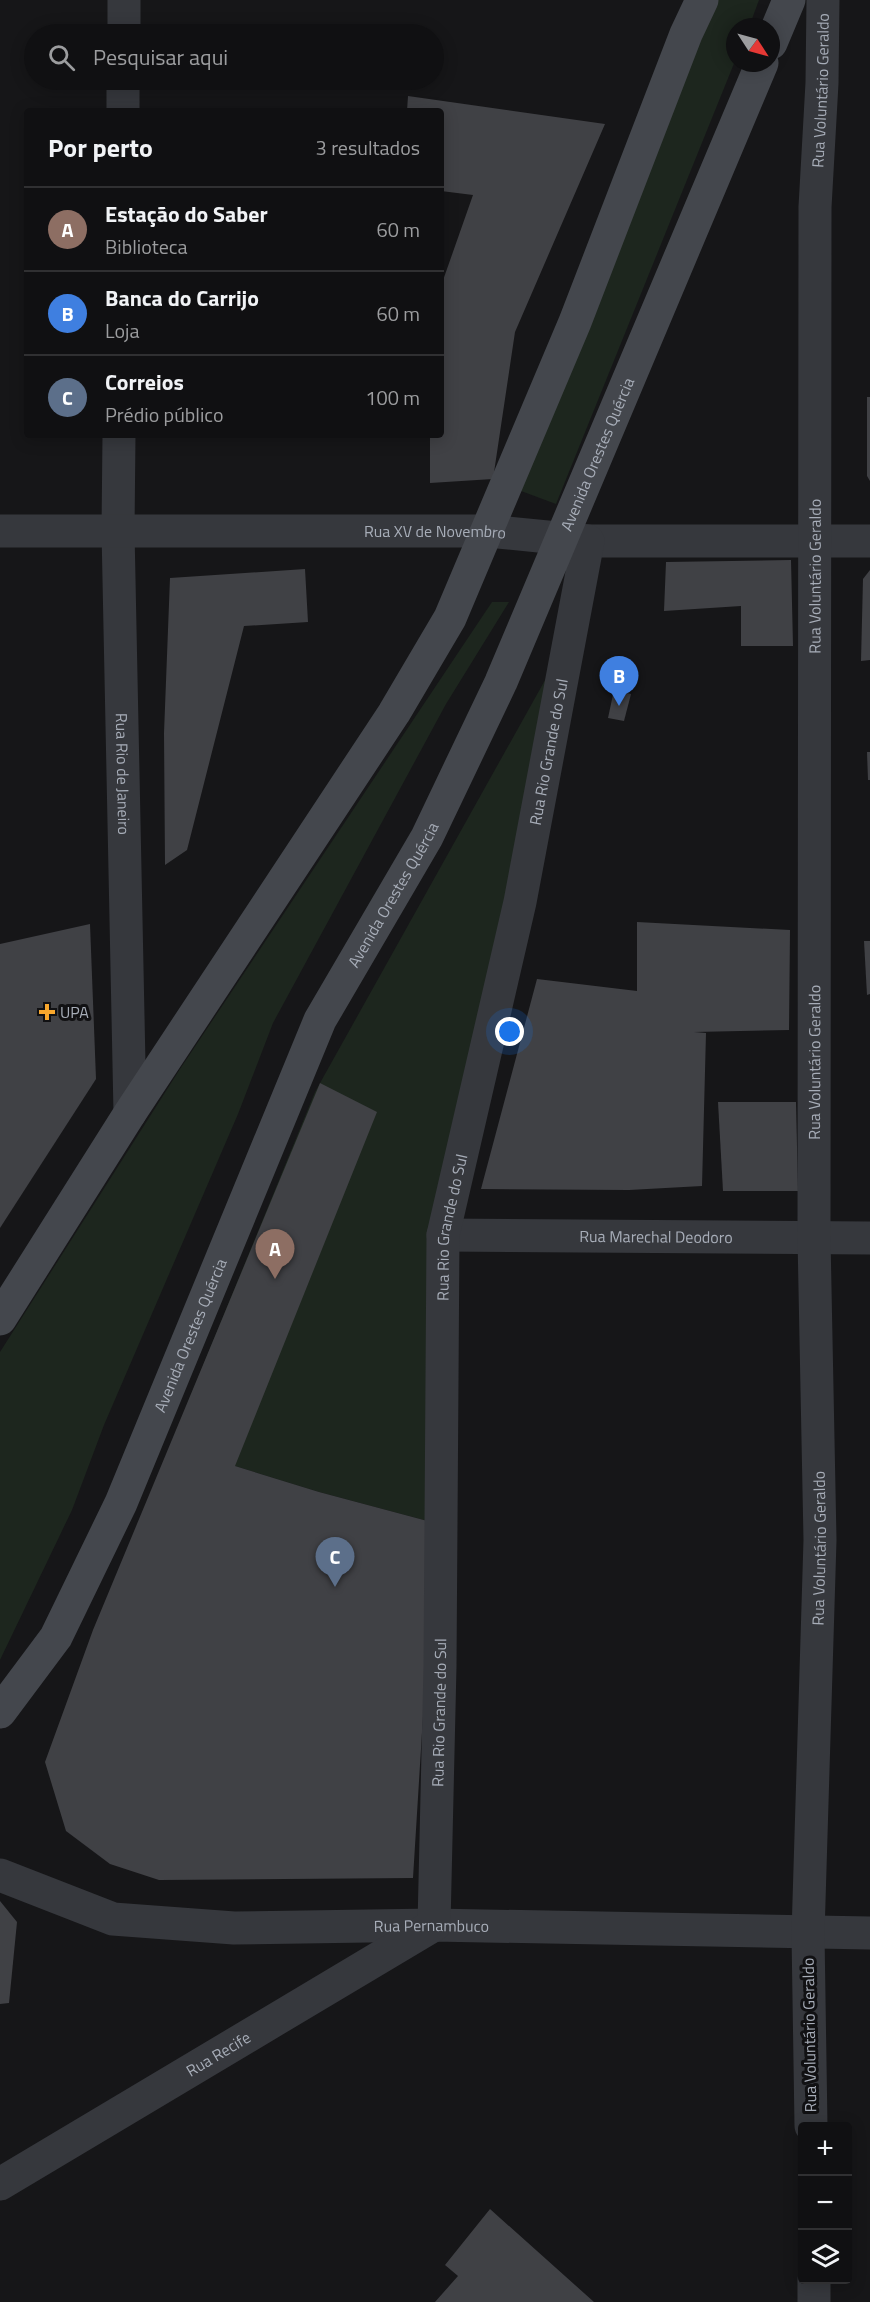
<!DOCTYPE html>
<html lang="pt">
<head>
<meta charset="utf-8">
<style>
	body { margin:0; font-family:"Titillium Web",sans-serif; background:#1e1e20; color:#f1f3f6 }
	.controls { position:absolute; right:18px; bottom:18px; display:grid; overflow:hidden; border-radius:6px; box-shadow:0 3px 15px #0003 }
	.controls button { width:54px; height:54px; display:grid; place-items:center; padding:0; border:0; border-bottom:2px solid #303032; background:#101012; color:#f1f3f6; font:30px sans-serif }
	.compass { position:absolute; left:726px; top:18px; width:54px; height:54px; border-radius:50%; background:#101012; box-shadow:0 3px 15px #0003; rotate:126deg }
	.you { position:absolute; left:510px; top:1032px; width:21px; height:21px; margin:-15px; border:4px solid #fff; border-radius:50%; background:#1a73e8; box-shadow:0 0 0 9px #1a73e833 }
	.badge { display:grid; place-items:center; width:39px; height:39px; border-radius:50%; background:#f8a72d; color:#fff; font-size:20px; font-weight:700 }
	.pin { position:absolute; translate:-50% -50px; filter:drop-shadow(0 2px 3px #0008) }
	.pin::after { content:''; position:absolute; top:32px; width:21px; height:18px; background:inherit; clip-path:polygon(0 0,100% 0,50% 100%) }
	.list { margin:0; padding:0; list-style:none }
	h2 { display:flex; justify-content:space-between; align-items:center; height:78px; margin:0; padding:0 24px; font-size:26px }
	h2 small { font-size:20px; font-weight:400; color:#9c9d9f }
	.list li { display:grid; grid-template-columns:39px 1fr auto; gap:18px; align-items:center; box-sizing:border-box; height:84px; padding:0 24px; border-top:2px solid #303032 }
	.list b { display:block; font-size:22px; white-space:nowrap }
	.list p { margin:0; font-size:20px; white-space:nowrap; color:#9c9d9f }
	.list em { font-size:20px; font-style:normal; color:#9c9d9f }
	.icon { flex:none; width:33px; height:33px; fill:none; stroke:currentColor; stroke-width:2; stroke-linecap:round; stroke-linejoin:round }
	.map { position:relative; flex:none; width:870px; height:2302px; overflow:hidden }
	.search { position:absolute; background:#101012; box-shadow:0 3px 15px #0003; left:24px; top:24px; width:420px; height:66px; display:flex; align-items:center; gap:15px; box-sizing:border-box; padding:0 21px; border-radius:33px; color:#9c9d9f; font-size:22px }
	.panel { position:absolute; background:#101012; box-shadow:0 3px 15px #0003; left:24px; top:108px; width:420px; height:330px; border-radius:6px }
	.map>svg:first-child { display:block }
	.green { fill:#1d261e }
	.building { fill:#404145 }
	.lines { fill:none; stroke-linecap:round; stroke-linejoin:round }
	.minor { stroke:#36383d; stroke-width:33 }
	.secondary { stroke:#44474d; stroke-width:33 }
	.poi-dot { fill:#f8a72d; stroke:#111113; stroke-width:2 }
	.labels { text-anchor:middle; stroke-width:6; stroke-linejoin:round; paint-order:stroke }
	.street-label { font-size:16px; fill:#a7adb8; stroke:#111113 }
	.poi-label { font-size:16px; fill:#a7adb8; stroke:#111113; text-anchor:start }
</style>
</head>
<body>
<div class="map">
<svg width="870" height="2302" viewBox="0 0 870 2302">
	<rect width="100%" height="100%" fill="#161618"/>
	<g class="green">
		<polygon points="716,0 759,0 749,27 735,27 735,61 556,504 521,491"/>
		<polygon points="492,602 509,602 446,704 273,1023 238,1114 104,1425 72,1510 0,1660 0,1352 180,1069"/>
		<polygon points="554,664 542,778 436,1194 435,1523 319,1492 170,1446 315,1092"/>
	</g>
	<g class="building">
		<polygon points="408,96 605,124 515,332 493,479 430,483 430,435 441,435 441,286 473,195 441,191 441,111 407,111"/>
		<polygon points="867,397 870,397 870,481 867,476"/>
		<polygon points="791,560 793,646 741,646 741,606 664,611 666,562"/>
		<polygon points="305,569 308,622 244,626 187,850 165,865 164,733 170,578"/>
		<polygon points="870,570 870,660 861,661 863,579"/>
		<polygon points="614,690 631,694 624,721 608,718"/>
		<polygon points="867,752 870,752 870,780 868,780"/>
		<polygon points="637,922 790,930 789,1030 694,1032 706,1033 702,1186 629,1190 481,1189 537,979 637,991"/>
		<polygon points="90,924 96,1079 0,1228 0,944"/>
		<polygon points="864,941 870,941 870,994 867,995"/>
		<polygon points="320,1083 377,1112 235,1466 319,1492 435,1523 413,1878 159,1880 110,1864 66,1831 45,1762 93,1630"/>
		<polygon points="718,1102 796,1102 798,1191 723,1191"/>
		<polygon points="0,1901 17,1922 9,2003 0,2004"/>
		<polygon points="490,2209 594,2302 435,2302 458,2276 445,2265"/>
	</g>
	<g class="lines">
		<g class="minor">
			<polyline points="124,34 124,0"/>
			<polyline points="123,111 123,80"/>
			<path id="s1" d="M119 435 118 531 130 1113"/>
			<path id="s2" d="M0 531H488L588 541H870"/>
			<path id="s3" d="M443 1235 870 1238"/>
			<path id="s4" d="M0 1875 113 1919 234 1928 434 1925 870 1933"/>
			<path id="s5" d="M811 2126 808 1934 820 1540 814 1238 815 207 822 83 823 0"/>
			<path id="s6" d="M0 2184 434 1925 440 1666 443 1235 520 902 588 541"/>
			<polyline points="814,2280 814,2302"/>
		</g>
		<g class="secondary">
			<polyline points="771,43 789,0"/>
			<polyline points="0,1319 130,1113 394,713 450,618 575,322 686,34 702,0"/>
			<path id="s7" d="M0 1712 56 1637 121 1503 320 1020 427 837 501 682 762 63"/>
		</g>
	</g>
	<path class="poi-dot" d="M44 1003h6v6h6v6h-6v6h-6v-6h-6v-6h6z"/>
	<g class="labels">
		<g class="street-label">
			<text dy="6" stroke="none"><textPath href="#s5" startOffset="2036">Rua Voluntário Geraldo</textPath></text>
			<text dy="6" stroke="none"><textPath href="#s7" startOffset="1396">Avenida Orestes Quércia</textPath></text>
			<text dy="6" stroke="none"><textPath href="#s2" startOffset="435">Rua XV de Novembro</textPath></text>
			<text dy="6" stroke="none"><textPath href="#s5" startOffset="1550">Rua Voluntário Geraldo</textPath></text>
			<text dy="6" stroke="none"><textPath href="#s6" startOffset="1690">Rua Rio Grande do Sul</textPath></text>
			<text dy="6" stroke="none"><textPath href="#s1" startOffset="339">Rua Rio de Janeiro</textPath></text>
			<text dy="6" stroke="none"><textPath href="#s7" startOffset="910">Avenida Orestes Quércia</textPath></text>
			<text dy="6" stroke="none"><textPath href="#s5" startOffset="1064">Rua Voluntário Geraldo</textPath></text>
			<text dy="6" stroke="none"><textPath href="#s6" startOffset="1204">Rua Rio Grande do Sul</textPath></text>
			<text dy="6" stroke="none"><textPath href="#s3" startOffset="213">Rua Marechal Deodoro</textPath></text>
			<text dy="6" stroke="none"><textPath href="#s7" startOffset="424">Avenida Orestes Quércia</textPath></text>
			<text dy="6" stroke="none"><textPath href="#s5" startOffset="578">Rua Voluntário Geraldo</textPath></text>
			<text dy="6" stroke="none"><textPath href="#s6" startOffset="718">Rua Rio Grande do Sul</textPath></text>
			<text dy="6" stroke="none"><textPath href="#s4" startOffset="440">Rua Pernambuco</textPath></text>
			<text transform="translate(809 2035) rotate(-91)" y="6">Rua Voluntário Geraldo</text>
			<text dy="6" stroke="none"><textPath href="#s6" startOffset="254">Rua Recife</textPath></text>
		</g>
		<g class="poi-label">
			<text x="60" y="1018">UPA</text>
		</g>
	</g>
</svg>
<div class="controls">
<button>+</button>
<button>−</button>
<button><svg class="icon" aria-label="layers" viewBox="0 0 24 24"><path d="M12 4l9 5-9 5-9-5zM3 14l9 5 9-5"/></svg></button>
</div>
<svg class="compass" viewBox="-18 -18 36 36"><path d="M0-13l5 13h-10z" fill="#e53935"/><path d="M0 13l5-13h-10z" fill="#9c9d9f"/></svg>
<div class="you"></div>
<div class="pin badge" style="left:275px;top:1279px;background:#8d6e63">A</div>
<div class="pin badge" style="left:619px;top:706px;background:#3f7fe0">B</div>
<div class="pin badge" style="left:335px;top:1587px;background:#5c6f8a">C</div>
<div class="search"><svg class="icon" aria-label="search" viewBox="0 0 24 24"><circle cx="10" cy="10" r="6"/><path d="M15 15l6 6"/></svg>Pesquisar aqui</div>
<section class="panel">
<h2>Por perto<small>3 resultados</small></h2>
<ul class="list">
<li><span class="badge" style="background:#8d6e63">A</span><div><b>Estação do Saber</b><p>Biblioteca</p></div><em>60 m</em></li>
<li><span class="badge" style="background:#3f7fe0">B</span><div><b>Banca do Carrijo</b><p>Loja</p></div><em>60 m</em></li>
<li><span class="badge" style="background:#5c6f8a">C</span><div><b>Correios</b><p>Prédio público</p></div><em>100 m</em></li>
</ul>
</section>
</div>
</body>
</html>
